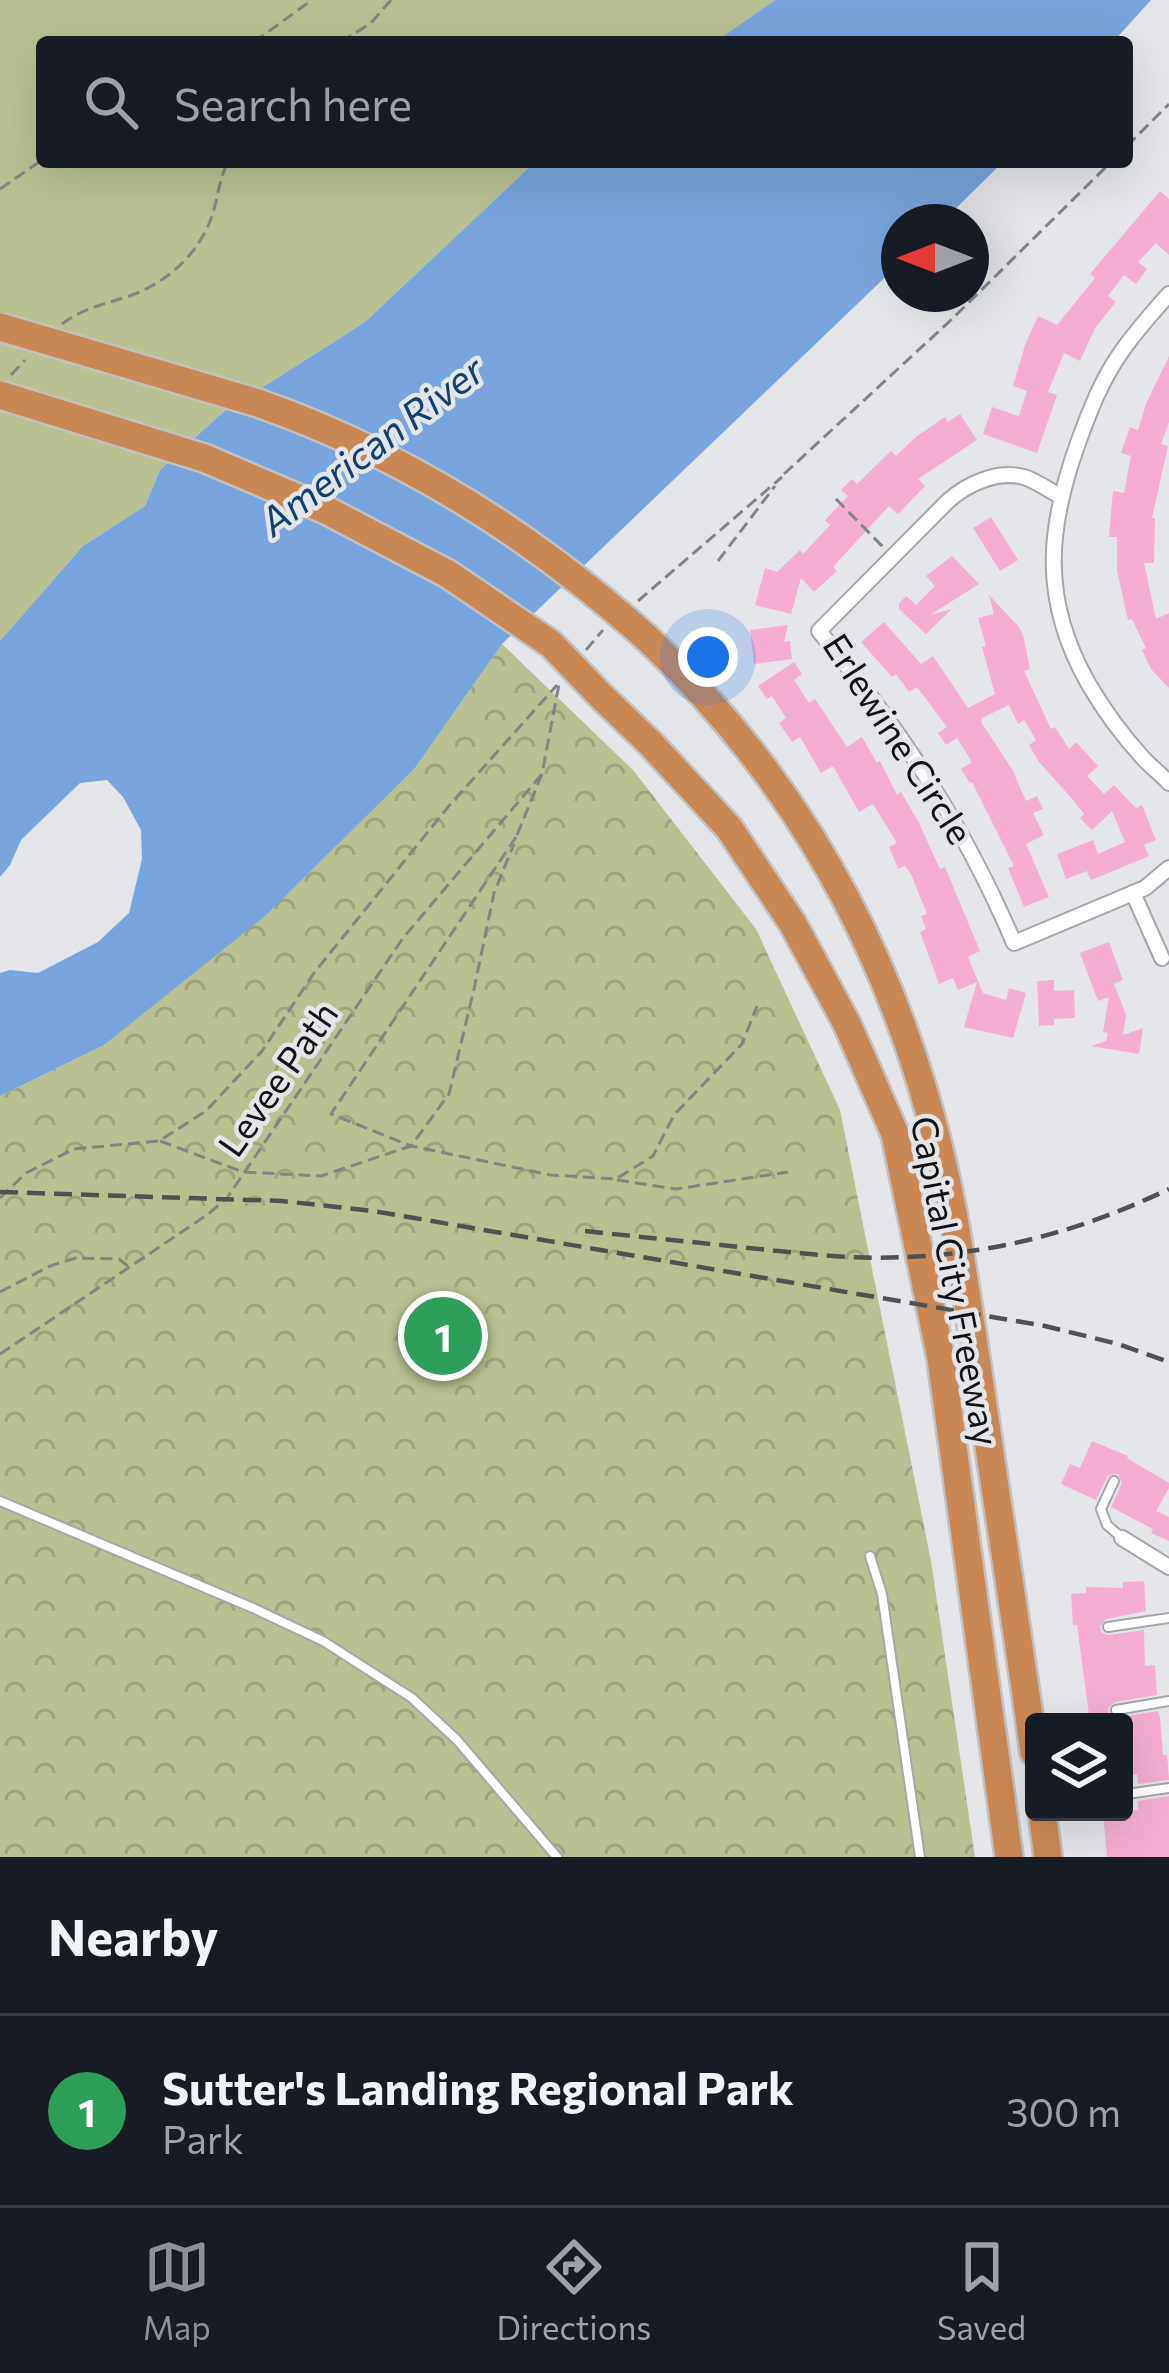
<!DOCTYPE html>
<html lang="en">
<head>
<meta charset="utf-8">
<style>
	body { margin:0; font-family:Commissioner,sans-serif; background:#242831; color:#f1f3f6 }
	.controls { position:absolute; right:36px; bottom:36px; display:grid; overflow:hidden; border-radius:12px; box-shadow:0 12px 48px #0002 }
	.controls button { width:108px; height:108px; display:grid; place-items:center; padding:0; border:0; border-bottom:3px solid #363941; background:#171b24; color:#f1f3f6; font:60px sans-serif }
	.compass { position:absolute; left:881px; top:204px; width:108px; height:108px; border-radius:50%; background:#171b24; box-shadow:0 12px 48px #0002; rotate:270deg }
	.you { position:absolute; left:708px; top:657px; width:42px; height:42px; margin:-30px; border:9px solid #fff; border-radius:50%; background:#1a73e8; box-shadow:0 0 0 18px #1a73e833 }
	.badge { display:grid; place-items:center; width:78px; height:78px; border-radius:50%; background:#8c9099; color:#fff; font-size:39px; font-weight:700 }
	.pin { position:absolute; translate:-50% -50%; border:6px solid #fff; box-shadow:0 3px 12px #0006 }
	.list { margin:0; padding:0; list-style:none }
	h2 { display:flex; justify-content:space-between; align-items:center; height:156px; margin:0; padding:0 48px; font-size:51px }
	h2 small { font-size:39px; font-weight:400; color:#9ea1a6 }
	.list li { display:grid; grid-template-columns:78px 1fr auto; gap:36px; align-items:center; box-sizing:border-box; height:192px; padding:0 48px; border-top:3px solid #363941 }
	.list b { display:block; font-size:45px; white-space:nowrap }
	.list p { margin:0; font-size:39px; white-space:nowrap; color:#9ea1a6 }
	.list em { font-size:39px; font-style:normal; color:#9ea1a6 }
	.icon { flex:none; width:66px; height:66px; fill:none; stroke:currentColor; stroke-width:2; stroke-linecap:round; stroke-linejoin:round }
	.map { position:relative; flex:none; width:1169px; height:1857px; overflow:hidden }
	.search { position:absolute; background:#171b24; box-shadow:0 12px 48px #0002; left:36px; right:36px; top:36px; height:132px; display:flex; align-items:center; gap:30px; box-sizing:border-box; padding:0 42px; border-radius:12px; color:#9ea1a6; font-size:45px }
	.sheet { height:348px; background:#171b24 }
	nav { display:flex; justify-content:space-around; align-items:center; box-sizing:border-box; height:168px; border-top:3px solid #363941; background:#171b24; font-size:33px; color:#9ea1a6 }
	nav a { display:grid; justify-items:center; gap:6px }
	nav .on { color:#8c9099 }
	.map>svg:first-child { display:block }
	.green { fill:#b8c092 }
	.park { fill:url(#park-crowns) }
	.water { fill:#78a5dd }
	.building { fill:#f5aed2 }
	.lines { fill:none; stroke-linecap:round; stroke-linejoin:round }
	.lane-casing { stroke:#a5a6aa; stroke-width:12 }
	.street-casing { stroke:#a5a6aa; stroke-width:18 }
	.highway-casing { stroke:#c1c1c2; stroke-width:32 }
	.path { stroke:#838587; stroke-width:3; stroke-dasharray:12 6; stroke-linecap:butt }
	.lane { stroke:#fff; stroke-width:8 }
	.street { stroke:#fff; stroke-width:14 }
	.highway { stroke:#ca8954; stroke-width:27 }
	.rail { stroke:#505153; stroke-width:4.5; stroke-dasharray:18 9; stroke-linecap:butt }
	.highway-bridge-casing { stroke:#c1c1c2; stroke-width:32; stroke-linecap:butt }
	.highway-bridge { stroke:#ca8954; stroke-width:27 }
	.labels { text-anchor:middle; stroke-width:9; stroke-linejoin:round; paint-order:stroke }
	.street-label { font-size:36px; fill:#111213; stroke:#e3e5e9 }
	.water-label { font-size:39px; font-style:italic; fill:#124073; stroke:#e3e5e9 }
</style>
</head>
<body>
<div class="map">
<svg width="1169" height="1857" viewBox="0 0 1169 1857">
	<defs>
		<pattern id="park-crowns" width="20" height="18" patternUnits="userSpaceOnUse" patternTransform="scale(3)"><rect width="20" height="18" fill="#b8c092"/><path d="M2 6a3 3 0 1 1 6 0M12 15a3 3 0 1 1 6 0" fill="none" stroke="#9da47d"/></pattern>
	</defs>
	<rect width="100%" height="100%" fill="#e3e5e9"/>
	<polygon class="green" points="0,0 775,0 715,42 42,42 42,162 535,162 365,322 222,413 160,470 145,506 83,546 0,641"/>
	<polygon class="park" points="502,644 633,770 756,929 840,1110 931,1561 975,1857 0,1857 0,1096 104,1045 415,768"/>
	<g class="water">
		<polygon points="775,0 1151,0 1113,42 715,42"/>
		<polygon points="535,162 1003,162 942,222 899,222 899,264 502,644 415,768 265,916 104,1045 0,1096 0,973 10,970 38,973 98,942 129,913 142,859 141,830 123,797 107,780 80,783 21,840 10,865 0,877 0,641 83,546 145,506 160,470 222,413 365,322"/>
	</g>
	<g class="building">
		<polygon points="1160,191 1169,199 1169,255 1156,243 1138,262 1147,269 1136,284 1124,275 1108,296 1116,302 1095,328 1080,361 1064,353 1048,392 1057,395 1037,453 983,434 992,407 1019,416 1027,391 1013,386 1025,345 1038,316 1057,325 1095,278 1090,274"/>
		<polygon points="1169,356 1169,422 1161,444 1168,446 1152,518 1155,518 1154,563 1144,563 1156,619 1169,613 1169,688 1151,669 1142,650 1146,648 1132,619 1128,620 1117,571 1117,537 1109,537 1113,491 1124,493 1131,456 1121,453 1130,427 1138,430 1146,404"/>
		<polygon points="960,414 977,440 918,479 925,486 898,514 889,506 833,567 837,571 814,592 801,578 791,614 755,605 765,568 777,572 800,550 803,554 830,525 825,520 848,496 841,490 852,479 857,484 891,451 896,456 917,436 945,417 948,422"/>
		<polygon points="991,517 1018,560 1000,571 973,528"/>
		<polygon points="952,556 979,584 930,615 952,609 926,634 899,609 899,604 906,596 916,605 935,586 926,576"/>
		<polygon points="989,595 1019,627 1023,635 1030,669 1024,671 1051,729 1055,727 1069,749 1076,742 1098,766 1087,776 1104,794 1114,785 1136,808 1142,805 1156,840 1144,845 1149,856 1106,874 1091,880 1087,871 1066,879 1057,854 1093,840 1098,854 1125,842 1112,811 1092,830 1080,818 1084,814 1073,800 1039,762 1029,745 1036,740 1024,720 1018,724 1009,705 982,718 981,722 1012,769 1026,801 1037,796 1043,809 1033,813 1044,835 1026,844 1049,897 1024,907 1008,868 1014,866 972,782 970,783 961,769 972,762 957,738 946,745 938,733 947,727 917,687 909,692 896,674 892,677 861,642 884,622 921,664 933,656 968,708 995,694 982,647 986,646 978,618 994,614"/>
		<polygon points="788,625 784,642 790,641 792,659 754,664 750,630"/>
		<polygon points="794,662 802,674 794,680 809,703 815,699 847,747 862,737 877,763 880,761 897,795 901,792 918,821 940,869 945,867 980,951 968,957 983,993 1006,1000 1009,988 1026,993 1013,1038 964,1027 977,982 958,990 953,978 939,984 920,932 926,929 921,916 927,914 911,874 905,866 898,869 889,847 897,843 873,804 859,812 833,766 821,773 800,737 792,742 779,723 786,718 772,696 767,699 758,686"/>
		<polygon points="1109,942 1123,980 1114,984 1126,1015 1123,1035 1143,1028 1139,1054 1091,1046 1106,1041 1108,1033 1103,1032 1109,997 1098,1001 1080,953"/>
		<polygon points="1054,980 1054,991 1074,990 1075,1018 1054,1019 1054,1025 1039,1026 1037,981"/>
		<polygon points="1092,1441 1128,1456 1127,1458 1169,1483 1169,1488 1156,1511 1169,1517 1169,1541 1151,1533 1153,1529 1111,1507 1122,1483 1118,1474 1108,1475 1096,1500 1061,1484 1070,1464 1080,1468"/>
		<polygon points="1144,1581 1146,1611 1106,1619 1100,1627 1102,1633 1108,1635 1144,1630 1145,1666 1155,1665 1157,1695 1115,1702 1108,1708 1109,1714 1114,1718 1158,1711 1160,1717 1163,1755 1167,1755 1169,1780 1138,1784 1137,1774 1124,1776 1124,1722 1090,1722 1077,1625 1073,1625 1071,1594 1086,1593 1086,1587 1123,1588 1123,1582"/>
		<polygon points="1169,1796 1169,1857 1107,1857 1103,1812 1138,1810 1138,1801"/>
	</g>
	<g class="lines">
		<defs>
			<g id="lane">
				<polyline points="1114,1481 1101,1509 1107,1525 1121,1537"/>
				<polyline points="0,1501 253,1608 323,1641 412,1698 457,1740 557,1857"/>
				<polyline points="870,1556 882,1594 920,1857"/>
				<polyline points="1108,1627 1169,1618"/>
				<polyline points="1116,1710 1169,1701"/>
				<polyline points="1127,1794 1169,1788"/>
			</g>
			<g id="street">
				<path d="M1169 294C1153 312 1136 331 1122 351 1102 379 1090 410 1078 443 1047 529 1041 600 1088 683 1103 709 1122 735 1143 758 1151 767 1161 774 1169 783"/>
				<path d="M1060 496C1049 490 1036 481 1024 477 997 470 967 484 948 501L819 631C901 731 963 823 1014 943L1145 888 1169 868"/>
				<polyline points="1133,893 1162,958"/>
				<polyline points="1122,1538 1169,1567"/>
			</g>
			<g id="highway">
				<path d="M647 638C814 795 910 988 953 1213 965 1281 975 1351 985 1419 1001 1530 1019 1641 1034 1752"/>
				<polyline points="600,695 650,743 729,828 793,924 847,1024 895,1134 941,1359 1009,1857"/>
				<polyline points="1042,1812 1048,1857"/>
			</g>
		</defs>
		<use href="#lane" class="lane-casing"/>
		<use href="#street" class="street-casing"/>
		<use href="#highway" class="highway-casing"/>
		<g class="path">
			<polyline points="254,42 312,0"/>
			<polyline points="341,42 371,23 391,0"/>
			<polyline points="1127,146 1169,104"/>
			<polyline points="0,189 42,160"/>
			<path d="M62 324C84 307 107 304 132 295 162 284 189 262 204 234 218 210 217 182 228 162"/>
			<polyline points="11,375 25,360"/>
			<polyline points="784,474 951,320 1111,162"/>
			<polyline points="836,499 883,547"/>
			<polyline points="718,561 775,486"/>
			<polyline points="638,601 782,477"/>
			<polyline points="586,650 603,630"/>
			<polyline points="517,835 542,774 559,684"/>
			<polyline points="516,837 331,1114 411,1146 551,1175 616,1179 653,1156 674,1115 742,1044 757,1006"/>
			<polyline points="160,1141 243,1172 321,1176 411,1146 449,1094 474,989 494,893 514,844"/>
			<polyline points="617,1180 676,1189 788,1172"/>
			<polyline points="0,1198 26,1173 74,1149 159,1141 206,1111 262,1051 314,973 448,807 557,685"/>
			<polyline points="0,1292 50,1266 76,1258 119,1259 130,1268"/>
			<polyline points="0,1354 207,1215 227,1198 403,938 542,774"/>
		</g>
		<use href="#lane" class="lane"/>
		<use href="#street" class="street"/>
		<use href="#highway" class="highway"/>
		<g class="rail">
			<polyline points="0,1192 282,1201 373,1211 1045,1326 1118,1344 1169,1362"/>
			<path d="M585 1231C640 1237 694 1242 749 1248 801 1253 853 1260 905 1257 997 1254 1086 1229 1169 1189"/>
		</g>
		<defs>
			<g id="highway-bridge">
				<path d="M0 327 258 403C403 454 532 535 647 638"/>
				<polyline points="0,395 204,458 326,510 448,574 551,644 600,695"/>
			</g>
		</defs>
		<use href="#highway-bridge" class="highway-bridge-casing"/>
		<use href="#highway-bridge" class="highway-bridge"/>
	</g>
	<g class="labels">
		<g class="street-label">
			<text transform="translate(898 739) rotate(57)" y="13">Erlewine Circle</text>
			<text transform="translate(278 1079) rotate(-55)" y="13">Levee Path</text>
			<text transform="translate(955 1281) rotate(79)" y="13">Capital City Freeway</text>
		</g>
		<g class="water-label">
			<text transform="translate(372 446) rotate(-37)" y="14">American River</text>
		</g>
	</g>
</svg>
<div class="controls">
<button><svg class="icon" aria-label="layers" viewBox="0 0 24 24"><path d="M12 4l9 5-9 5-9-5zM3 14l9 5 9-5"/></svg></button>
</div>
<svg class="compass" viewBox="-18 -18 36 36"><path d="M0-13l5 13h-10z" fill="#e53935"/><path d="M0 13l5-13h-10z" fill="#9ea1a6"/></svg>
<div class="you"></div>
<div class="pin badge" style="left:443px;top:1336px;background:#2e9e5b">1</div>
<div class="search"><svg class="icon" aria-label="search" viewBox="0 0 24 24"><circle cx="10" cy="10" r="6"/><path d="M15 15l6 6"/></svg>Search here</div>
</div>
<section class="sheet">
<h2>Nearby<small></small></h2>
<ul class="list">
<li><span class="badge" style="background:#2e9e5b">1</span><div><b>Sutter's Landing Regional Park</b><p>Park</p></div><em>300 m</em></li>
</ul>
</section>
<nav>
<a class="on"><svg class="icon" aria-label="map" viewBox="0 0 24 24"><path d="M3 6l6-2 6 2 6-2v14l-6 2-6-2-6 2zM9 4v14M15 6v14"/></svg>Map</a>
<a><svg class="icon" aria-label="directions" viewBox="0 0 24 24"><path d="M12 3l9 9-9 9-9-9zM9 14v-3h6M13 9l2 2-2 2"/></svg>Directions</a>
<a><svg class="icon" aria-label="saved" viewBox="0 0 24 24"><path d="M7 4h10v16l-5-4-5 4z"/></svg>Saved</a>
</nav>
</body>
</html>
